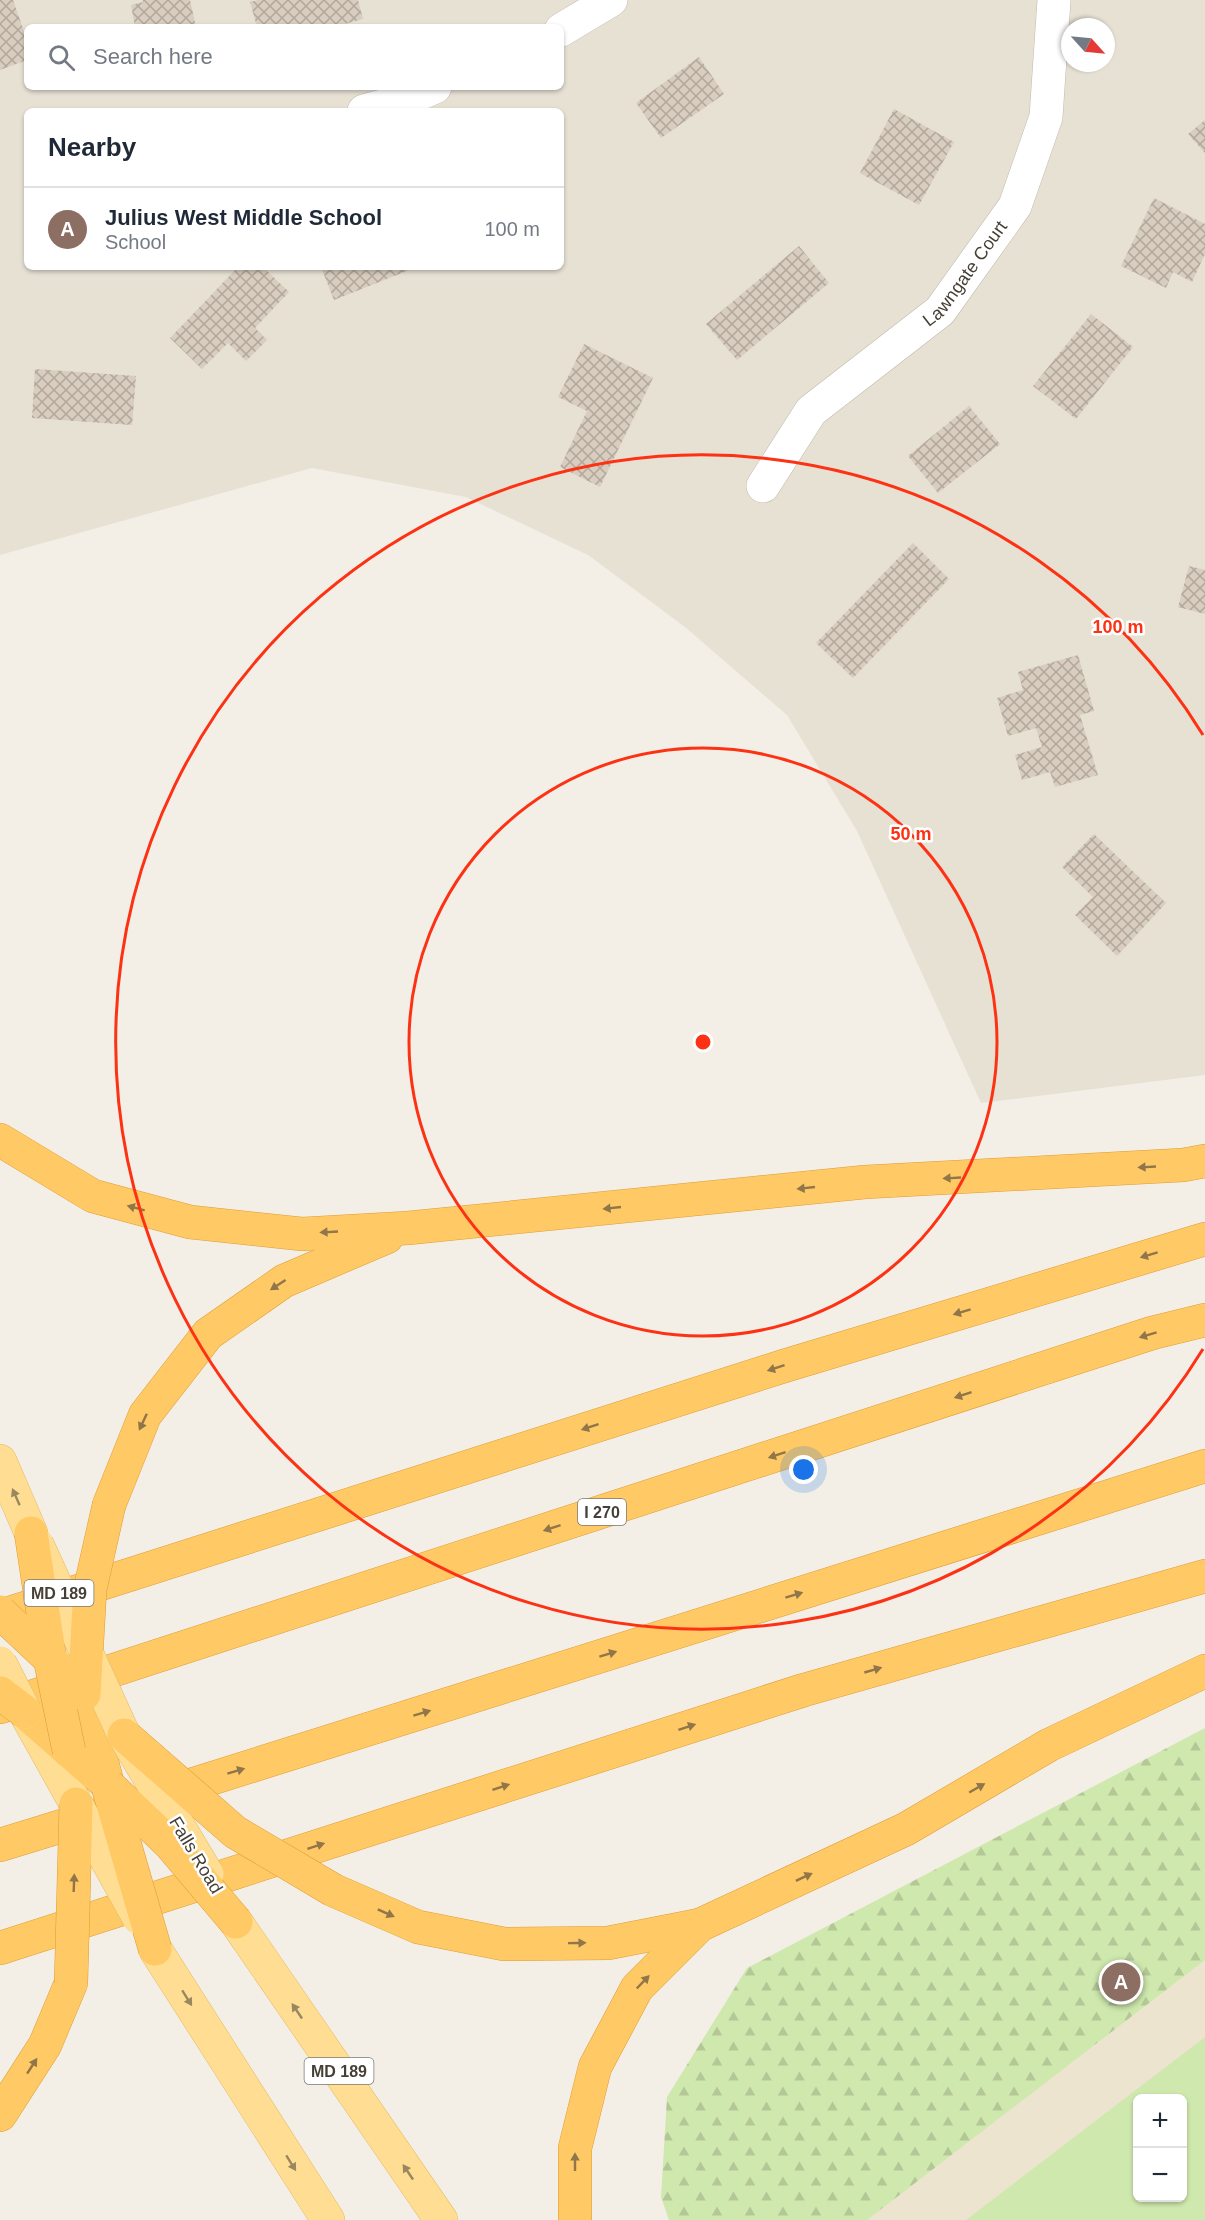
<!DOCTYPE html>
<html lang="en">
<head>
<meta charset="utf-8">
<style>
	body { margin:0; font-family:Helvetica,sans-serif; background:#f2f2f3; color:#1f2937 }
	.controls { position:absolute; right:18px; bottom:18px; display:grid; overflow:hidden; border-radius:9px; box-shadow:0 2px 4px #0004 }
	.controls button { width:54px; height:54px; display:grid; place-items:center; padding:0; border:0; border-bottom:2px solid #e0e1e3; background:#fff; color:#1f2937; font:30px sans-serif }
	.compass { position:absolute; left:1061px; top:18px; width:54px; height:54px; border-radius:50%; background:#fff; box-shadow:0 2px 4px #0004; rotate:117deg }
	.you { position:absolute; left:804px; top:1470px; width:21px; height:21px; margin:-15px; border:4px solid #fff; border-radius:50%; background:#1a73e8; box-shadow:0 0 0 9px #1a73e833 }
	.badge { display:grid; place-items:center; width:39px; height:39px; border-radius:50%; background:#b45309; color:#fff; font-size:20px; font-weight:700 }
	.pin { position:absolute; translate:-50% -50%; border:3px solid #fff; box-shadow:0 2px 6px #0006 }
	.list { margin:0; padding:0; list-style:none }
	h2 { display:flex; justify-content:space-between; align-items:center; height:78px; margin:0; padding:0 24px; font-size:26px }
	h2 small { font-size:20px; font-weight:400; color:#747a83 }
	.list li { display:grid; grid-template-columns:39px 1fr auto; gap:18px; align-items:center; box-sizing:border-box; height:84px; padding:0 24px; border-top:2px solid #e0e1e3 }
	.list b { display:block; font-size:22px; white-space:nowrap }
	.list p { margin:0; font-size:20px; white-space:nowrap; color:#747a83 }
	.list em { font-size:20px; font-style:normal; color:#747a83 }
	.icon { flex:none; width:33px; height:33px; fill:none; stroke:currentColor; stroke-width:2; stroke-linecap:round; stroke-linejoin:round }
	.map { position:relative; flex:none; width:1205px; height:2220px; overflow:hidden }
	.search { position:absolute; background:#fff; box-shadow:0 2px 4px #0004; left:24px; top:24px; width:540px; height:66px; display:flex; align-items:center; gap:15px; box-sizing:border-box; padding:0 21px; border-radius:9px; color:#747a83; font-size:22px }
	.panel { position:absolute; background:#fff; box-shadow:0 2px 4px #0004; left:24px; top:108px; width:540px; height:162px; border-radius:9px }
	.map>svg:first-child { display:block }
	.residential { fill:#e7e1d4; fill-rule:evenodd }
	.education { fill:#ede4d0; fill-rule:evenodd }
	.forest { fill:url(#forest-firs) }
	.garden { fill:#cfe8ae; fill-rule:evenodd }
	.building { fill:url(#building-cross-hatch) }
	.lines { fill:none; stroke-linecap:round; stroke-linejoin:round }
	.minor-casing { stroke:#c2b9ab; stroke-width:34 }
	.primary-casing { stroke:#e5bb62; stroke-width:34 }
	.motorway-casing { stroke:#df9d34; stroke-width:34 }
	.minor { stroke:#fff; stroke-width:33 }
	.primary { stroke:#ffde93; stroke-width:33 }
	.motorway { stroke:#ffc965; stroke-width:33 }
	.primary-bridge-casing { stroke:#e5bb62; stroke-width:34; stroke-linecap:butt }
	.motorway-bridge-casing { stroke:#df9d34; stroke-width:34; stroke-linecap:butt }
	.primary-bridge { stroke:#ffde93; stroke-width:33 }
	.motorway-bridge { stroke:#ffc965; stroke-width:33 }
	.oneway { fill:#907648 }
	.oneway2 { fill:#99875f }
	.ring { fill:none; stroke:#fd3214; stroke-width:3 }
	.labels { text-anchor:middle; stroke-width:5; stroke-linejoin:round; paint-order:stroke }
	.shield { fill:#fff; stroke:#7e7972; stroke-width:1.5 }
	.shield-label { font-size:16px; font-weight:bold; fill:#463f35 }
	.street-label { font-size:18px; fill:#463f35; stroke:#fff }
	.centre { fill:#fd3214; stroke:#fff; stroke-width:3 }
	.ring-label { font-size:18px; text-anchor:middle; font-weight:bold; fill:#fd3214; stroke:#fff; stroke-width:5; stroke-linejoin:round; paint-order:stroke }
</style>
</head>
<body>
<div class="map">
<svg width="1205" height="2220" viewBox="0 0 1205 2220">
	<defs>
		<pattern id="forest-firs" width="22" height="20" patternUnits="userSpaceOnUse" patternTransform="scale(1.5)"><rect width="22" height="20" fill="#cfe8ae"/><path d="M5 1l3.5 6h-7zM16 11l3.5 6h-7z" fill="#b3c896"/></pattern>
		<pattern id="building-cross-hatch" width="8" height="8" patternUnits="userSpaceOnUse" patternTransform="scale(1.5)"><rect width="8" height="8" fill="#d8cdbe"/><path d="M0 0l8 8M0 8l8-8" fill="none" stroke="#b1a89b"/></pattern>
	</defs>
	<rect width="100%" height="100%" fill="#f3efe6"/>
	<path class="residential" d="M0 0H1205V1075L981 1103 857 831 787 715 685 627 588 555 466 497 312 468 0 555ZM27 27H561V87H27ZM1070 27H1106V63H1070ZM27 111H561V267H27Z"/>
	<path class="education" d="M1205 1853V2220H750ZM1138 2098H1182V2198H1138Z"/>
	<polygon class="forest" points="1205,1728 1205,1960 867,2220 669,2220 661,2197 667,2097 747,1968"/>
	<path class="garden" d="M1205 2037V2220H966ZM1138 2098H1182V2198H1138Z"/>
	<g class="building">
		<polygon points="0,0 13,0 27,40 27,60 0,70"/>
		<polygon points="143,0 190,0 196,27 135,27 131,5 143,2"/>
		<polygon points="258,0 358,0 363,19 334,27 257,27 250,2"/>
		<polygon points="699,57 724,94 661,138 636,103"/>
		<polygon points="894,109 954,142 919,205 860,173"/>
		<polygon points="1205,120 1205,153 1188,134"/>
		<polygon points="1154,198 1205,224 1205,254 1192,282 1173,272 1166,288 1121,266"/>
		<polygon points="799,246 829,283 737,360 706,324"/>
		<polygon points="238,267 263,267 289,292 255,328 267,340 246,361 228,343 202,369 170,338"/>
		<polygon points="321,267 411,267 412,269 334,300"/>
		<polygon points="1091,314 1133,347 1076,419 1033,386"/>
		<polygon points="584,344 653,378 600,487 560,467 587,411 558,397"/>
		<polygon points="35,369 136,376 132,425 32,418"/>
		<polygon points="969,406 1000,444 938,493 908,456"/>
		<polygon points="913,543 949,579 853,678 816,643"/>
		<polygon points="1189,566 1205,570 1205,614 1178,607"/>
		<polygon points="1078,655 1094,711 1080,715 1098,775 1055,787 1050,772 1022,780 1015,755 1042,747 1036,728 1008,736 997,698 1023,690 1018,672"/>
		<polygon points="1094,834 1166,903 1117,956 1075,915 1093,897 1062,867"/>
	</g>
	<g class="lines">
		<defs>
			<g id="minor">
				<polyline points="561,30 611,0"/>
				<polyline points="364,111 405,100 435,87"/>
				<path id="s1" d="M763 486 811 411 940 311 1015 206 1046 117 1054 0"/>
			</g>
			<g id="primary">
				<polyline points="0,1461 31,1533"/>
				<polyline points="27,1716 76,1804"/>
				<polyline points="236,1922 441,2220"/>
				<polyline points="155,1949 328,2220"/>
			</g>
			<g id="motorway">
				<polyline points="0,1140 93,1196 190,1222 302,1234 408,1228 865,1182 1183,1165 1205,1161"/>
				<polyline points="109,1505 145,1415 208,1334 284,1281 387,1237"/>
				<polyline points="0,1616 784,1366 1205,1239"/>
				<polyline points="84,1694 108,1785"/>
				<polyline points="0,1707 1152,1333 1205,1320"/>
				<polyline points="25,1712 108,1785"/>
				<polyline points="159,1795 1205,1466"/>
				<polyline points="0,1845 101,1814"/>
				<polyline points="333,1890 418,1927 504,1944 608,1943 700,1925"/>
				<polyline points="0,1948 804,1690 1205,1576"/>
				<polyline points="0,2115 45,2045 71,1983"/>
				<polyline points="575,2220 575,2148 595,2067 637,1988 700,1925 906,1829 1049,1745 1205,1671"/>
			</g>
		</defs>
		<use href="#minor" class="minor-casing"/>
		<use href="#primary" class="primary-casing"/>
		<use href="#motorway" class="motorway-casing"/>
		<use href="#minor" class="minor"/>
		<use href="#primary" class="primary"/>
		<use href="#motorway" class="motorway"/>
		<defs>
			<g id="primary-bridge">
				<polyline points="37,1544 124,1735 207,1874"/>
				<polyline points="0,1663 25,1712"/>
				<polyline points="76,1804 139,1918"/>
			</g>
			<g id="motorway-bridge">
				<polyline points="31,1533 50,1659 69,1751"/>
				<polyline points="0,1612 55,1664"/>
				<polyline points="0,1693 25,1712"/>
				<polyline points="84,1694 90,1589 109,1505"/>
				<polyline points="124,1735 235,1832 333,1890"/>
				<polyline points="108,1785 170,1844 236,1922"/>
				<polyline points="108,1787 155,1949"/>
				<polyline points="71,1983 76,1804"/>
			</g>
		</defs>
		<use href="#primary-bridge" class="primary-bridge-casing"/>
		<use href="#motorway-bridge" class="motorway-bridge-casing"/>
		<use href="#primary-bridge" class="primary-bridge"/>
		<use href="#motorway-bridge" class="motorway-bridge"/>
	</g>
	<defs><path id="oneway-solid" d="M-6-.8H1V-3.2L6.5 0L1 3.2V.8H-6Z" transform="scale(1.5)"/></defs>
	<g class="oneway">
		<use href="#oneway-solid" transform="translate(1147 1167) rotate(177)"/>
		<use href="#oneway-solid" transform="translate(952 1178) rotate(177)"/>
		<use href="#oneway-solid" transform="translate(806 1188) rotate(174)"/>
		<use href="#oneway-solid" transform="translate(136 1208) rotate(-165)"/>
		<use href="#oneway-solid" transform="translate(612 1208) rotate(174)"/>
		<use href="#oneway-solid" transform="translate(329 1232) rotate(177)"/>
		<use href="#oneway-solid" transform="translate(1149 1255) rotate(163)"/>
		<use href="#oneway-solid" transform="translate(278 1285) rotate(147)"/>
		<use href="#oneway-solid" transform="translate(962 1312) rotate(163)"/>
		<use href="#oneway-solid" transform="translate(1148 1335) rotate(163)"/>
		<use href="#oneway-solid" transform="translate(776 1368) rotate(162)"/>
		<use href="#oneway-solid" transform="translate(963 1395) rotate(162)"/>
		<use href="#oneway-solid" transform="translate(143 1422) rotate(115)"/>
		<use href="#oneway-solid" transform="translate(590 1427) rotate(162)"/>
		<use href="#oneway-solid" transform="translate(777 1455) rotate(162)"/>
		<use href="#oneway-solid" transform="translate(552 1528) rotate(162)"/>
		<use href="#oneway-solid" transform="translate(794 1595) rotate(-17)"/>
		<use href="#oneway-solid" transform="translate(608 1654) rotate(-17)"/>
		<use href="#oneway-solid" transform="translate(873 1670) rotate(-16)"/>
		<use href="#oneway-solid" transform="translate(422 1713) rotate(-17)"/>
		<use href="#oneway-solid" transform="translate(687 1727) rotate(-18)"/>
		<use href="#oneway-solid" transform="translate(236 1771) rotate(-17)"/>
		<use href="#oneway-solid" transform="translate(501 1787) rotate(-18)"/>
		<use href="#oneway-solid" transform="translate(977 1788) rotate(-30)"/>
		<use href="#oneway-solid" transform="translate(316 1846) rotate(-18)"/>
		<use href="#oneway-solid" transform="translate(804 1877) rotate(-25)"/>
		<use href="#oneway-solid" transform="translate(74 1883) rotate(-88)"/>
		<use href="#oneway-solid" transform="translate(386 1913) rotate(24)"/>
		<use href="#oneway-solid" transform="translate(577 1943) rotate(-1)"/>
		<use href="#oneway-solid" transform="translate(643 1982) rotate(-46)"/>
		<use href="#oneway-solid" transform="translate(32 2066) rotate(-57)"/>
		<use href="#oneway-solid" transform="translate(575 2162) rotate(-90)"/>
	</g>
	<g class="oneway2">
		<use href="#oneway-solid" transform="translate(16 1497) rotate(-114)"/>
		<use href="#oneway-solid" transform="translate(187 1998) rotate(58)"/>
		<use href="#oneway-solid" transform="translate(297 2011) rotate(-124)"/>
		<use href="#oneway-solid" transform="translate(291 2163) rotate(58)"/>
		<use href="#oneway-solid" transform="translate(408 2172) rotate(-124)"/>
	</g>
	<g class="ring">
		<circle cx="703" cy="1042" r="294"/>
		<path d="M1203 1349A587 587 0 1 1 1203 735"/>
	</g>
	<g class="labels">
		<g class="shield">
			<rect x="578" y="1499" width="48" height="26" rx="4.5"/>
			<rect x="24.5" y="1580" width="69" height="26" rx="4.5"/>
			<rect x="304.5" y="2058" width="69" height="26" rx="4.5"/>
		</g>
		<g class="shield-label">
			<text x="602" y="1518">I 270</text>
			<text x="59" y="1599">MD 189</text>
			<text x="339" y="2077">MD 189</text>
		</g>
		<g class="street-label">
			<text dy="6" stroke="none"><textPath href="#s1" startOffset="297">Lawngate Court</textPath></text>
			<text transform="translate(196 1855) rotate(59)" y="6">Falls Road</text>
		</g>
	</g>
	<circle cx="703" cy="1042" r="9" class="centre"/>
	<g class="ring-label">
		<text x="1118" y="633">100 m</text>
		<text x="911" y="840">50 m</text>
	</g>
</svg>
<div class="controls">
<button>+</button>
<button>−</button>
</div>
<svg class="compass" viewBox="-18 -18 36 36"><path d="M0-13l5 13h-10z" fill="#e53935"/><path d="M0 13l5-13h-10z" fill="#747a83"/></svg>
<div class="you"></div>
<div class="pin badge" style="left:1121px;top:1982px;background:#8d6e63">A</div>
<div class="search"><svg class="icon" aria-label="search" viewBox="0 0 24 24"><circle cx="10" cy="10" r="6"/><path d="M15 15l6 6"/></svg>Search here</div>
<section class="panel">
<h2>Nearby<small></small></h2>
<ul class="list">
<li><span class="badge" style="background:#8d6e63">A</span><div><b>Julius West Middle School</b><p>School</p></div><em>100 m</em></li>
</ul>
</section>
</div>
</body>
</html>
